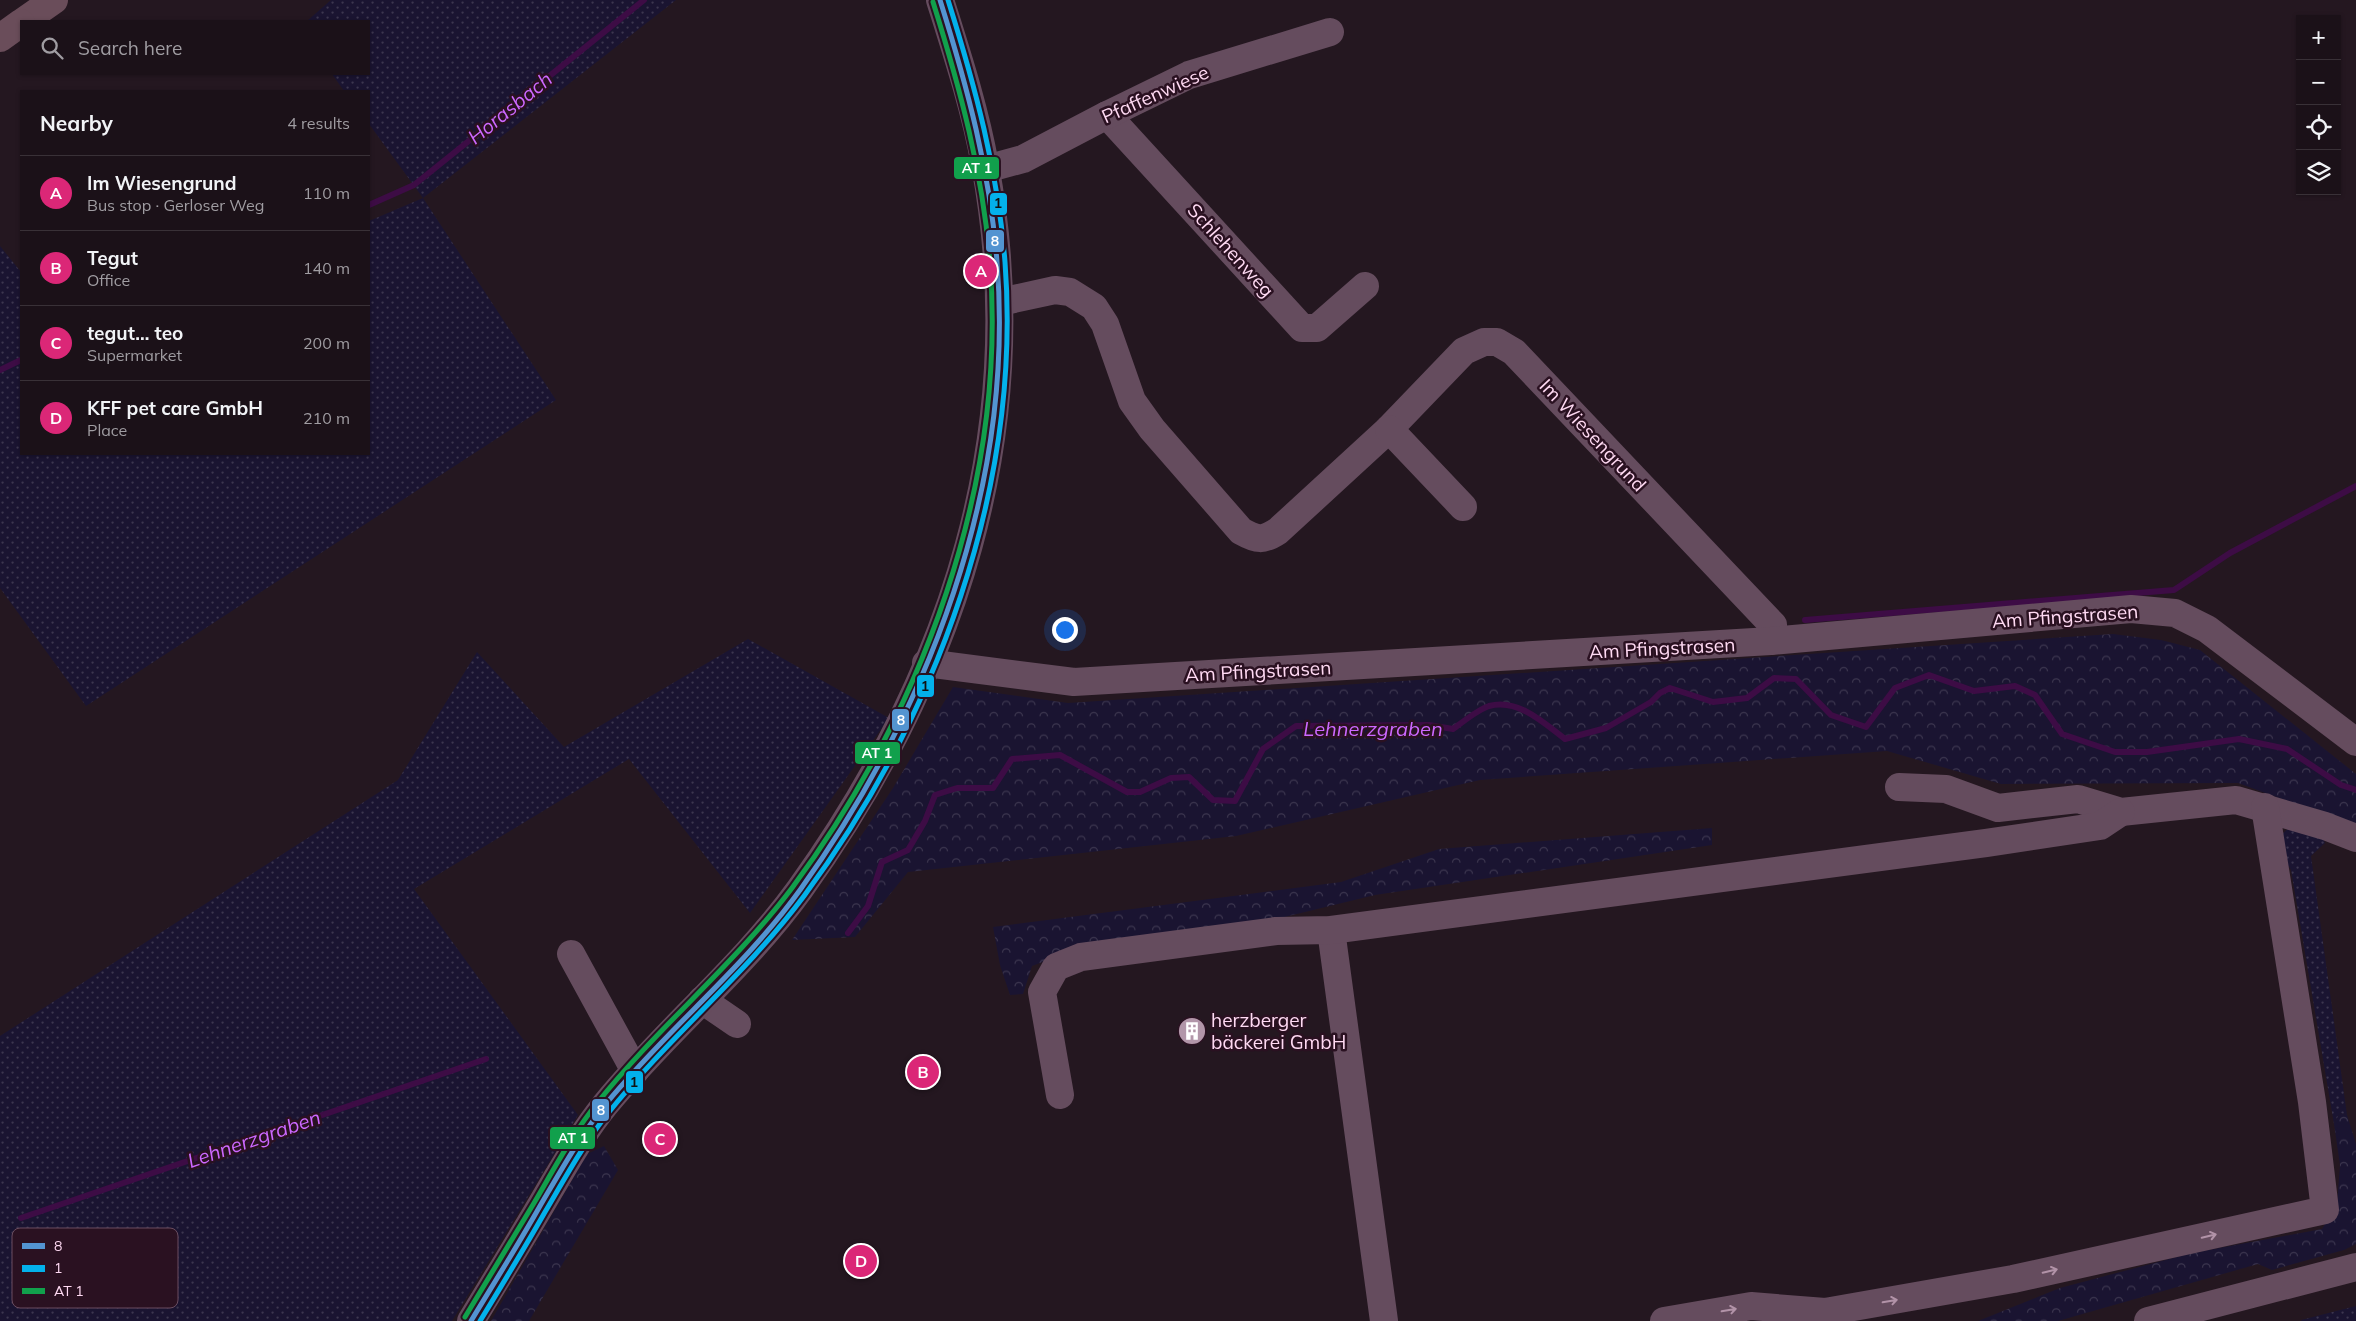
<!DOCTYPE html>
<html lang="en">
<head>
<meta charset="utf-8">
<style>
	body { margin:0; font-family:Mulish,sans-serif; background:#241a21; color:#f1f3f6 }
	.controls { position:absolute; right:15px; top:15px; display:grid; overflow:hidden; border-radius:0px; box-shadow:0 1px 4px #0004 }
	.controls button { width:45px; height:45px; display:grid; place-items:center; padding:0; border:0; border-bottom:1px solid #393137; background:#1b1118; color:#f1f3f6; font:25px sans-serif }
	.you { position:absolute; left:1064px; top:629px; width:18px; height:18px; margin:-12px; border:4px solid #fff; border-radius:50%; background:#1a73e8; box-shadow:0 0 0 8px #1a73e833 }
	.badge { display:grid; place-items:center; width:32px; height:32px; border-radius:50%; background:#db2777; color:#fff; font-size:16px; font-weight:700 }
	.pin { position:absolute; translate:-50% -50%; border:2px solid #fff; box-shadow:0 1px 5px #0006 }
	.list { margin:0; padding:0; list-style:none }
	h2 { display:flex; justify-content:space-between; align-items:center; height:65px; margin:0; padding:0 20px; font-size:21px }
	h2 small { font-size:16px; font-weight:400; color:#a09da2 }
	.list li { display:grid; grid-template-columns:32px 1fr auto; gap:15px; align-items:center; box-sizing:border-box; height:75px; padding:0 20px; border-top:1px solid #393137 }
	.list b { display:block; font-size:19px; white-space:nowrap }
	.list p { margin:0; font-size:16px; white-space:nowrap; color:#a09da2 }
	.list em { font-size:16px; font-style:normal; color:#a09da2 }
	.icon { flex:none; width:28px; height:28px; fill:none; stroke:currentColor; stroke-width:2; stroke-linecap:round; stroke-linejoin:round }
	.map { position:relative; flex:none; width:2356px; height:1321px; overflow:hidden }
	.search { position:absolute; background:#1b1118; box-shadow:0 1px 4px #0004; left:20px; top:20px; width:350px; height:55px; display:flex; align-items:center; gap:12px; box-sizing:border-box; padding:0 18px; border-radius:0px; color:#a09da2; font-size:19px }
	.panel { position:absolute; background:#1b1118; box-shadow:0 1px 4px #0004; left:20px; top:90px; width:350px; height:365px; border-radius:0px }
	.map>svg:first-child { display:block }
	.grass { fill:url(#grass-dots) }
	.forest { fill:url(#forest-crowns) }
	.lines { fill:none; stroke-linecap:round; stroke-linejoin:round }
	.stream { stroke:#3d0c45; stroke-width:6 }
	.minor { stroke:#654c5e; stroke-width:28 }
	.major { stroke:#6a4d5a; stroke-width:28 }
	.bus-1-casing { stroke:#2a1121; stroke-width:9 }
	.bus-2-casing { stroke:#2a1121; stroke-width:9 }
	.bus-3-casing { stroke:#2a1121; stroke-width:9 }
	.bus-1 { stroke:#5394d1; stroke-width:5 }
	.bus-2 { stroke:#03b1eb; stroke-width:5 }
	.bus-3 { stroke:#11a04c; stroke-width:5 }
	.oneway { stroke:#b293a8 }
	.labels { text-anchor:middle; stroke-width:5; stroke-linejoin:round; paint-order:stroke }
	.street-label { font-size:19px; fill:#ffdaf3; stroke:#2a1121 }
	.poi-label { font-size:19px; fill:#ffdaf3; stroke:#2a1121; text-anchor:start }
	.water-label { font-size:20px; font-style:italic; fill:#cd68ff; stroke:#2a1121 }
	.key { fill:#2a1121; stroke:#6a4d60; stroke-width:1 }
	.key-label { font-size:14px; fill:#ffdaf3 }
	.line-badge { stroke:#2a1121; stroke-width:2 }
	.badge-label { font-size:14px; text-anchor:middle; font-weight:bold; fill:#fff }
	.pale-badge-label { font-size:14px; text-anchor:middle; font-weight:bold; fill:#111 }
</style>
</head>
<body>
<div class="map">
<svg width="2356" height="1321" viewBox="0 0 2356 1321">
	<defs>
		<pattern id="grass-dots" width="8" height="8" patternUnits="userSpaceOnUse" patternTransform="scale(1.25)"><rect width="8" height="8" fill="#1a1431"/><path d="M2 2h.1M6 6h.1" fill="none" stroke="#3c364f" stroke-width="1.8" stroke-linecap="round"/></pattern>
		<pattern id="forest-crowns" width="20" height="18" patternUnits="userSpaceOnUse" patternTransform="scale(1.25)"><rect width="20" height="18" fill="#1a1431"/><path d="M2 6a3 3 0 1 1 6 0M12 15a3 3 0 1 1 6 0" fill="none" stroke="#3c364f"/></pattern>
	</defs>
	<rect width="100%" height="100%" fill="#241720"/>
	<g class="grass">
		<polygon points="331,0 676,0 423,198 556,400 86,706 0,588 0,246 21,272 21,454 369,454 369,221 423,198 369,124 369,91 344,91 332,74 369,74 369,21 307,21"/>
		<polygon points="748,639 889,718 750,913 629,759 414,889 578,1115 452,1321 0,1321 0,1036 398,780 477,652 564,747"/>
		<polygon points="2290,827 2322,836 2325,843 2311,856 2347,1115 2340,1113 2334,1124 2291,870 2280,853 2278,838"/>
		<polygon points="2356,1306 2356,1321 2302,1321 2301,1320"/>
	</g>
	<g class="forest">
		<polygon points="2113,634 2161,640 2200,650 2356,774 2356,826 2238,783 2001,784 1887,751 1480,780 1236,836 908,872 855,937 792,940 893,788 953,687 1068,703"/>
		<polygon points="1712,828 1712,845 1375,895 1272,920 1082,947 1032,966 1023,994 1010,995 1000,965 993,927 1341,882 1439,849"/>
		<polygon points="2340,1113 2347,1115 2356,1144 2356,1244 2344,1250 2272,1270 2258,1264 2058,1321 1978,1321 2060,1288 2192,1253 2322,1229 2337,1205 2340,1165 2334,1124"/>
		<polygon points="604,1146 618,1170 529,1321 491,1321 587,1154"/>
	</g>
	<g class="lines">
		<g class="stream">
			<polyline points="369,205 414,185 644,0"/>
			<polyline points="0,370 21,360"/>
			<polyline points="1805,620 2174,590 2230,553 2356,486"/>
			<path d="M848 933 868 906 882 862 908 850 925 821 935 795 957 788H993L1012 759 1060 755 1127 792H1140L1171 778 1189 777 1213 800 1235 801 1263 749 1296 726 1429 725 1453 729C1463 722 1477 710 1489 706 1518 698 1544 723 1565 739L1606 728 1651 702 1660 693 1670 688 1713 702 1747 698 1774 678 1796 679 1831 715 1866 727 1895 688 1929 675 1974 691 2015 686 2035 695 2062 734 2115 752H2147L2239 739 2287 749 2341 785 2356 790"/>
			<polyline points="21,1218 486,1059"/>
		</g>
		<g class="minor">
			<polyline points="1107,115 1302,328 1317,328 1365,286"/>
			<polyline points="986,169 1023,159 1107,115 1189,75 1330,32"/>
			<path d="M1000 302 1055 290 1070 292 1094 307 1105 324 1132 401 1152 429 1241 531C1257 540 1263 541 1278 531L1389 429 1464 351 1484 342H1497L1514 352 1773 625 1771 641"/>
			<polyline points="1389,429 1463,507"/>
			<polyline points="926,663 1074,682 1771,641 2131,609 2175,613 2207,629 2356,742"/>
			<polyline points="1899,787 1946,789 1998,808 2078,799 2121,812 2236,800 2325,826 2356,838"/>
			<polyline points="1331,930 1384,1321"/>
			<polyline points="571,954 635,1071"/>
			<polyline points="702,1000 737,1024"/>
			<polyline points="1060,1095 1042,992 1056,967 1081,957 1276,931 1331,930 1986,843 2100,826 2121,812"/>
			<path d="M471 1321C497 1278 523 1236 548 1193 566 1163 583 1132 605 1105 666 1030 743 968 800 889 954 674 1034 430 985 165 975 109 957 54 940 0"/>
			<polyline points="1664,1321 1751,1306 1825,1312 2013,1279 2325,1210 2312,1102 2265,807"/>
			<polyline points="2148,1321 2356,1267"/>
		</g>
		<g class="major">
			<polyline points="24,21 54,0"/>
			<polyline points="0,38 21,23"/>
		</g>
		<defs>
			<path id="bus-1" d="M471 1321C494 1283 518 1245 540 1206 560 1172 580 1136 605 1105 666 1030 743 969 800 890 929 710 1015 486 997 262 990 171 967 86 940 0"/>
			<path id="bus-2" d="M480 1321C502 1285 524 1249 545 1212 565 1178 584 1143 609 1112 670 1036 746 974 804 896 937 716 1022 487 1005 262 998 171 975 86 948 0"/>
			<path id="bus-3" d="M465 1317C488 1279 511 1241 534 1203 554 1169 573 1133 598 1102 658 1027 734 965 792 888 923 711 1007 485 990 263 983 173 960 88 933 2"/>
		</defs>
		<use href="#bus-1" class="bus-1-casing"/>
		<use href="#bus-2" class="bus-2-casing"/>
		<use href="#bus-3" class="bus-3-casing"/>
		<use href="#bus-1" class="bus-1"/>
		<use href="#bus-2" class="bus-2"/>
		<use href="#bus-3" class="bus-3"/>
	</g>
	<defs><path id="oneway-shaft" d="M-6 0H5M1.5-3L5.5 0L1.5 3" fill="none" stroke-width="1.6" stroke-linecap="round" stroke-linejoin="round" transform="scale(1.25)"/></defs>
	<g class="oneway">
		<use href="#oneway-shaft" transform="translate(2209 1236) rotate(-13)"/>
		<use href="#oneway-shaft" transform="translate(2050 1271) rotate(-13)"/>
		<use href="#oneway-shaft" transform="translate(1890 1301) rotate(-10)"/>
		<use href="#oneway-shaft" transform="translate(1729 1310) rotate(-10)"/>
	</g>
	<defs>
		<symbol id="building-disc" viewBox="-11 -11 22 22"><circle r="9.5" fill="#b296a9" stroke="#2a1121"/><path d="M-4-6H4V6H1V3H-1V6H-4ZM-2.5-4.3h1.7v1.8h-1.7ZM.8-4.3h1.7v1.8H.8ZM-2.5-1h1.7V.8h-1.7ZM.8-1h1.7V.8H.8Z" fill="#fff"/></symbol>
	</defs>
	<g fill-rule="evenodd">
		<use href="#building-disc" x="1176" y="1015" width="32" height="32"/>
	</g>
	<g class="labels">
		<g class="street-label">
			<text transform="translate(1155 94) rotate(-24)" y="7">Pfaffenwiese</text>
			<text transform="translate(1231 250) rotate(48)" y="7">Schlehenweg</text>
			<text transform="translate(1593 435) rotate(47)" y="7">Im Wiesengrund</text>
			<text transform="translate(2065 616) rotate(-4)" y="7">Am Pfingstrasen</text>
			<text transform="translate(1662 648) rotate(-3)" y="7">Am Pfingstrasen</text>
			<text transform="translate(1258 671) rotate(-3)" y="7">Am Pfingstrasen</text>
		</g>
		<g class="poi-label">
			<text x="1211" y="1027">herzberger<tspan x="1211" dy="22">bäckerei GmbH</tspan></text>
		</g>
		<g class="water-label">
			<text transform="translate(510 108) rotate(-39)" y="7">Horasbach</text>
			<text x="1373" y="736">Lehnerzgraben</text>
			<text transform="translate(254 1139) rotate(-19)" y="7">Lehnerzgraben</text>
		</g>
	</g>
	<rect x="12" y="1228" width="166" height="80" rx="8" class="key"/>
	<rect x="22" y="1243" width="23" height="6" fill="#5394d1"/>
	<rect x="22" y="1265" width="23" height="7" fill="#03b1eb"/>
	<rect x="22" y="1288" width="23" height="6" fill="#11a04c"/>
	<g class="key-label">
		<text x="54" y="1251">8</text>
		<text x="54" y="1273">1</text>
		<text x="54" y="1296">AT 1</text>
	</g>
	<g class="line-badge">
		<rect x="953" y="156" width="47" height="24" rx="5" fill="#11a04c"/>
		<rect x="989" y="192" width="19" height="24" rx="5" fill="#03b1eb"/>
		<rect x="985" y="229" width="20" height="24" rx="5" fill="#5394d1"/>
		<rect x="916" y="674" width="19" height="24" rx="5" fill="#03b1eb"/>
		<rect x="891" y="708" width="19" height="24" rx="5" fill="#5394d1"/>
		<rect x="854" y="741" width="47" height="24" rx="5" fill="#11a04c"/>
		<rect x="625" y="1070" width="19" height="24" rx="5" fill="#03b1eb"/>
		<rect x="591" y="1098" width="19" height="24" rx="5" fill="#5394d1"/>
		<rect x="549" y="1126" width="47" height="24" rx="5" fill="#11a04c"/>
	</g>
	<g class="badge-label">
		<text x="977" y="173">AT 1</text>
		<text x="995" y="246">8</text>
		<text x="901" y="725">8</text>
		<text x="877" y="758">AT 1</text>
		<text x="601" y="1115">8</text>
		<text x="573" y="1143">AT 1</text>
	</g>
	<g class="pale-badge-label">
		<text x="998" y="208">1</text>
		<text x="925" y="691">1</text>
		<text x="634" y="1087">1</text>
	</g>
</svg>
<div class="controls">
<button>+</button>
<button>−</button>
<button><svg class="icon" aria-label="locate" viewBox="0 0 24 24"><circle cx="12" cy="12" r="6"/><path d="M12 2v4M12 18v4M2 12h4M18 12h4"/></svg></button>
<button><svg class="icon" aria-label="layers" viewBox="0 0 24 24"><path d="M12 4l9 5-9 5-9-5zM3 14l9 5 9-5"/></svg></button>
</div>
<div class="you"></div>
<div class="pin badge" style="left:981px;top:271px">A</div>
<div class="pin badge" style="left:923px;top:1072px">B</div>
<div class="pin badge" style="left:660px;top:1139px">C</div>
<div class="pin badge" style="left:861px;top:1261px">D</div>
<div class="search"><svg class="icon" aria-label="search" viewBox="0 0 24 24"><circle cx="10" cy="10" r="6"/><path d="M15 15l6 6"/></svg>Search here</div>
<section class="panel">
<h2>Nearby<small>4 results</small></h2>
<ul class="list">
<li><span class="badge">A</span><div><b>Im Wiesengrund</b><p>Bus stop · Gerloser Weg</p></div><em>110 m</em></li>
<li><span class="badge">B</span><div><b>Tegut</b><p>Office</p></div><em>140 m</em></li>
<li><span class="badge">C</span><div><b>tegut… teo</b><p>Supermarket</p></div><em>200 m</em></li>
<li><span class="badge">D</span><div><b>KFF pet care GmbH</b><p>Place</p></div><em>210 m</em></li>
</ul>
</section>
</div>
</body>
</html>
